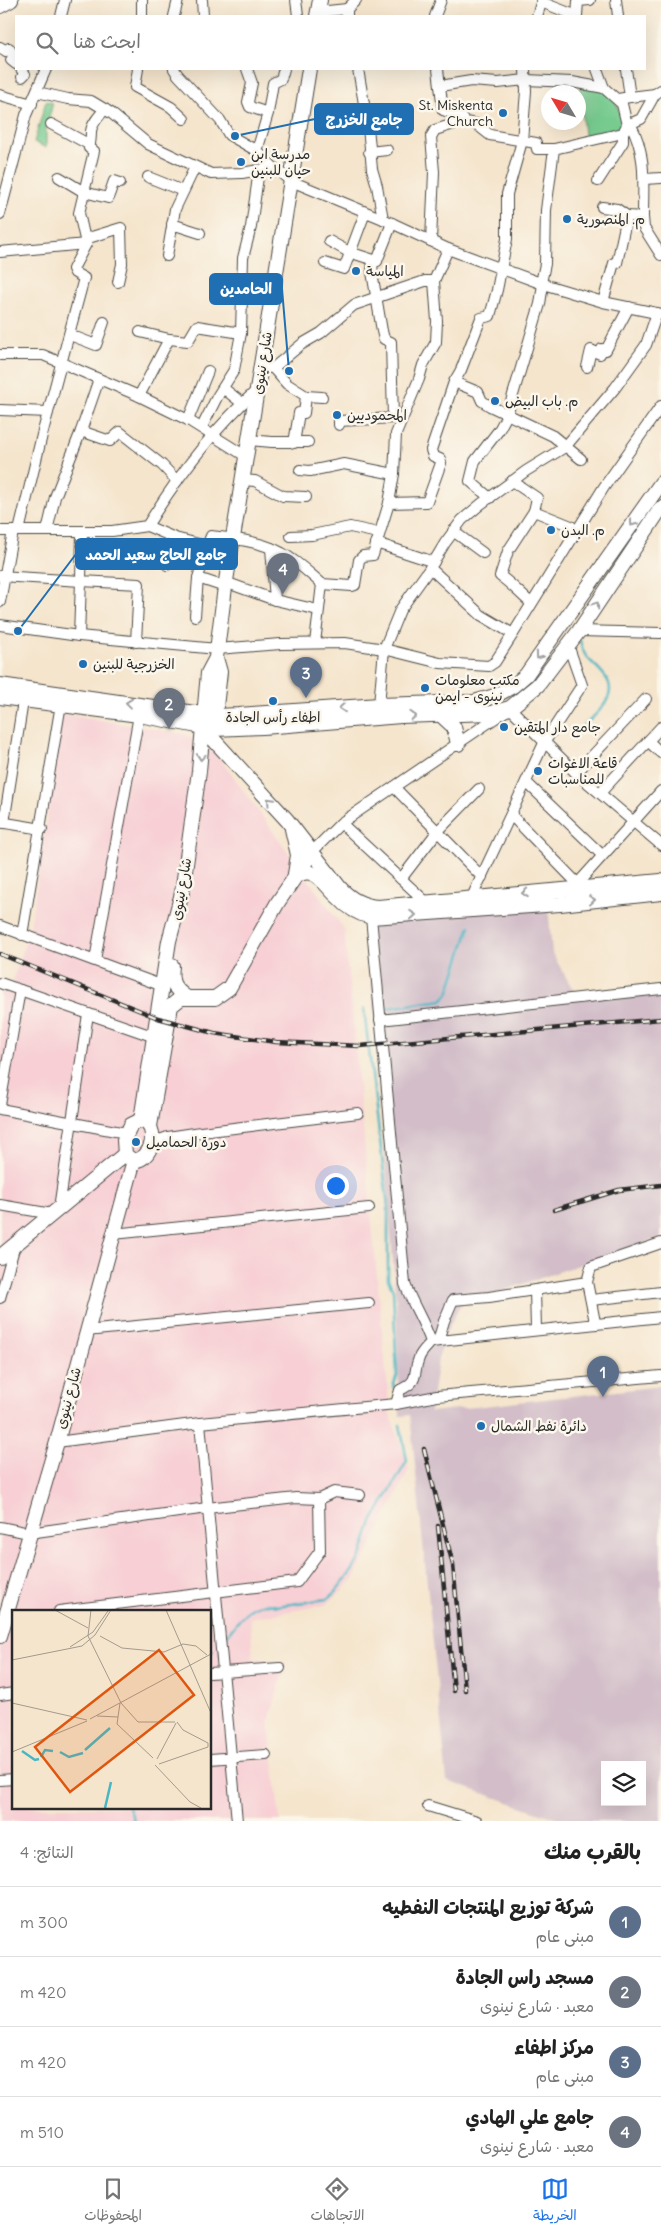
<!DOCTYPE html>
<html lang="ar">
<head>
<meta charset="utf-8">
<style>
	body { margin:0; font-family:Delius,"Playpen Sans Arabic",sans-serif; background:#f6f6f6; color:#222; direction:rtl }
	.controls { position:absolute; right:15px; bottom:15px; display:grid; overflow:hidden; border-radius:0px; box-shadow:0 5px 20px #0002 }
	.controls button { width:45px; height:45px; display:grid; place-items:center; padding:0; border:0; border-bottom:1px solid #e0e0e0; background:#fff; color:#222; font:25px sans-serif }
	.compass { position:absolute; left:541px; top:85px; width:45px; height:45px; border-radius:50%; background:#fff; box-shadow:0 5px 20px #0002; rotate:308deg }
	.you { position:absolute; left:335px; top:1185px; width:18px; height:18px; margin:-12px; border:4px solid #fff; border-radius:50%; background:#1a73e8; box-shadow:0 0 0 8px #1a73e833 }
	.badge { display:grid; place-items:center; width:32px; height:32px; border-radius:50%; background:#1a73e8; color:#fff; font-size:16px; font-weight:700 }
	.pin { position:absolute; translate:-50% -41px; filter:drop-shadow(0 1px 2px #0008) }
	.pin::after { content:''; position:absolute; top:26px; width:18px; height:15px; background:inherit; clip-path:polygon(0 0,100% 0,50% 100%) }
	.list { margin:0; padding:0; list-style:none }
	h2 { display:flex; justify-content:space-between; align-items:center; height:65px; margin:0; padding:0 20px; font-size:21px }
	h2 small { font-size:16px; font-weight:400; color:#767676 }
	.list li { display:grid; grid-template-columns:32px 1fr auto; gap:15px; align-items:center; box-sizing:border-box; height:70px; padding:0 20px; border-top:1px solid #e0e0e0 }
	.list b { display:block; font-size:19px; white-space:nowrap }
	.list p { margin:0; font-size:16px; white-space:nowrap; color:#767676 }
	.list em { font-size:16px; font-style:normal; color:#767676 }
	.icon { flex:none; width:28px; height:28px; fill:none; stroke:currentColor; stroke-width:2; stroke-linecap:round; stroke-linejoin:round }
	.map { position:relative; flex:none; width:661px; height:1821px; overflow:hidden; direction:ltr }
	.search { position:absolute; background:#fff; box-shadow:0 5px 20px #0002; left:15px; right:15px; top:15px; height:55px; display:flex; align-items:center; gap:12px; box-sizing:border-box; padding:0 18px; border-radius:0px; color:#767676; font-size:19px }
	.sheet { height:345px; background:#fff }
	nav { display:flex; justify-content:space-around; align-items:center; box-sizing:border-box; height:70px; border-top:1px solid #e0e0e0; background:#fff; font-size:14px; color:#767676 }
	nav a { display:grid; justify-items:center; gap:2px }
	nav .on { color:#1a73e8 }
	.map>svg:first-child { display:block }
	.built { fill:#f7cfd4; fill-rule:evenodd }
	.industrial { fill:#d2bdc8; fill-rule:evenodd }
	.green { fill:#77cb8f; stroke:#517b5d }
	.lines { fill:none; stroke-linecap:round; stroke-linejoin:round }
	.stream { stroke:#49b6c4; stroke-width:2.5 }
	.minor-casing { stroke:#494743; stroke-width:12 }
	.major-casing { stroke:#494743; stroke-width:16 }
	.minor { stroke:#fff; stroke-width:10 }
	.major { stroke:#fff; stroke-width:14 }
	.rail-casing { stroke:#2b2b2b; stroke-width:4.5 }
	.rail { stroke:#fbf7ec; stroke-width:2.5; stroke-dasharray:8; stroke-linecap:butt }
	.oneway { stroke:#a0a0a0 }
	.poi-dot { fill:#1f6fb2; stroke:#fbf7ec; stroke-width:2 }
	.labels { text-anchor:middle; stroke-width:5; stroke-linejoin:round; paint-order:stroke }
	.poi-label { font-size:14px; fill:#2b2b2b; stroke:#fbf7ec; text-anchor:start }
	.street-label { font-size:14px; fill:#2b2b2b; stroke:#fbf7ec }
	.inset-river { fill:none; stroke:#49b6c4; stroke-width:2.5 }
	.inset-road { fill:none; stroke:#a49b8c; stroke-width:1 }
	.view { fill:#df570e; fill-opacity:0.15; stroke:#df570e; stroke-width:2.5 }
	.inset-edge { fill:none; stroke:#2b2b2b; stroke-width:2.5 }
	.leader { fill:none; stroke:#1f6fb2; stroke-width:2 }
	.callout-dot { fill:#1f6fb2; stroke:#fbf7ec; stroke-width:2 }
	.callout { fill:#1f6fb2; stroke:#1f6fb2; stroke-width:2 }
	.callout-label { font-size:15px; text-anchor:middle; font-weight:bold; fill:#fff }
</style>
</head>
<body>
<div class="map">
<svg width="661" height="1821" viewBox="0 0 661 1821">
	<rect width="100%" height="100%" fill="#fbf7ec"/>
	<filter id="ink" filterUnits="userSpaceOnUse"><feTurbulence type="fractalNoise" baseFrequency=".02" numOctaves="2"/><feDisplacementMap in="SourceGraphic" scale="10" xChannelSelector="R" yChannelSelector="G"/><feConvolveMatrix kernelMatrix="1 2 1 2 8 2 1 2 1" color-interpolation-filters="sRGB"/></filter>
	<filter id="wash" filterUnits="userSpaceOnUse"><feTurbulence type="fractalNoise" baseFrequency=".0096" numOctaves="4" result="noise"/><feDisplacementMap in="SourceGraphic" scale="20" xChannelSelector="R" yChannelSelector="G"/><feGaussianBlur stdDeviation="1.12" result="paint"/><feColorMatrix in="noise" values="0 0 0 0 0 0 0 0 0 0 0 0 0 0 0 0 0 1.4 0 .05"/><feComposite in="paint" operator="in"/></filter>
	<g filter="url(#wash)">
		<rect width="100%" height="100%" fill="#f5e5cd"/>
		<path class="built" d="M63 714 184 734 216 753 344 929 390 1413 409 1470 354 1579 326 1605 250 1618 253 1658 286 1664 269 1721 280 1821H0V989L9 992 30 928ZM14 1611H210V1807H14Z"/>
		<path class="industrial" d="M548 904 552 953 575 993 661 987V1237L476 1300 462 1301 446 1333 438 1359 430 1412 661 1386V1821H564L447 1781 410 1415 400 1416 396 1299 367 919ZM605 1765H642V1802H605Z"/>
		<g class="green">
			<path d="M579 84C597 87 614 90 619 111 621 118 621 123 624 130L584 136Z"/>
			<polygon points="46,101 53,103 46,129 46,148 34,142"/>
		</g>
		<g class="lines">
			<g class="stream">
				<path d="M577 732C592 717 623 697 604 675 592 659 585 663 580 640"/>
				<polyline points="387,1008 442,1000 448,994 470,926"/>
				<polyline points="364,1009 388,1207 388,1279 393,1290 397,1375 393,1387"/>
				<path d="M226 1637C239 1620 252 1597 277 1606L327 1599 334 1593 353 1570 362 1553 372 1522 407 1461 400 1425"/>
				<polyline points="210,1652 213,1651"/>
				<polyline points="129,1807 134,1821"/>
			</g>
		</g>
	</g>
	<g filter="url(#ink)">
		<g class="lines">
			<defs>
				<g id="minor">
					<polyline points="142,0 142,16"/>
					<polyline points="202,0 203,16"/>
					<polyline points="296,0 298,16"/>
					<polyline points="616,0 618,16"/>
					<polyline points="541,2 577,16"/>
					<polyline points="347,9 356,0"/>
					<polyline points="318,12 347,9 347,16"/>
					<polyline points="61,16 65,0"/>
					<polyline points="174,16 178,0"/>
					<polyline points="435,16 441,0"/>
					<polyline points="537,16 542,0"/>
					<polyline points="577,16 578,1 590,0"/>
					<polyline points="0,47 6,51 9,48 14,56 11,60 16,64"/>
					<polyline points="21,69 25,74 22,77"/>
					<polyline points="138,69 135,87 171,107 184,119"/>
					<polyline points="174,69 178,75 220,120 229,135 257,151 273,167 291,181 383,219 448,249 543,284 603,302 661,314"/>
					<polyline points="247,69 252,83 248,102 250,107 268,113 257,151"/>
					<polyline points="358,69 368,127 372,169 377,186 383,219"/>
					<polyline points="438,69 440,86"/>
					<polyline points="37,92 68,99 91,101 111,113 148,144 211,174 242,173 264,169"/>
					<polyline points="0,95 32,104"/>
					<polyline points="630,97 655,94"/>
					<polyline points="618,99 630,97 626,69"/>
					<polyline points="268,113 273,83 281,79 284,69"/>
					<polyline points="51,124 90,145"/>
					<polyline points="627,125 641,119 655,94 661,90"/>
					<polyline points="554,149 537,149 536,143 490,135 476,124 465,122 461,116 443,110 440,86 471,81 498,83 526,80 572,82 604,88"/>
					<polyline points="369,152 387,150"/>
					<polyline points="59,177 84,192 108,198 114,181 120,183"/>
					<polyline points="148,177 183,191"/>
					<polyline points="644,179 661,178"/>
					<polyline points="598,181 623,142 623,133"/>
					<path d="M602 207 617 209 627 216 643 217C643 184 647 155 631 125H627"/>
					<polyline points="0,214 26,115 46,69"/>
					<polyline points="643,217 644,228 661,255"/>
					<polyline points="172,224 200,233"/>
					<polyline points="85,239 121,228 122,264 118,282"/>
					<polyline points="329,241 349,252 377,261"/>
					<polyline points="431,241 434,172 431,137 435,130 457,123 455,114"/>
					<polyline points="0,252 86,244"/>
					<polyline points="167,256 175,209 195,167"/>
					<polyline points="325,263 344,269 365,213"/>
					<polyline points="541,283 545,264 546,210 554,149 623,133 627,125 622,104 604,88 597,69"/>
					<polyline points="603,302 614,263 617,263 627,216"/>
					<polyline points="70,335 96,345 104,322"/>
					<polyline points="169,339 188,341 197,326 241,333"/>
					<polyline points="0,355 43,355 139,396 188,420 247,457"/>
					<polyline points="261,367 273,368 302,344 321,333 354,305 425,281 434,281"/>
					<polyline points="587,367 591,350 600,354 602,349 606,350 629,307"/>
					<polyline points="273,368 287,384 306,396 322,397"/>
					<polyline points="99,379 81,431 110,441 120,432 162,465 177,481"/>
					<polyline points="454,382 461,370 481,318 490,316 497,290 507,239 507,194 522,141 526,91 525,69"/>
					<polyline points="223,388 242,403"/>
					<polyline points="139,396 169,339 140,332"/>
					<polyline points="0,410 48,412"/>
					<polyline points="188,420 208,371"/>
					<polyline points="339,425 339,421 393,418 391,342 384,339 382,331 372,272 373,261 377,261 392,223"/>
					<polyline points="202,427 217,397 234,370 241,333 243,258 251,227 259,170"/>
					<polyline points="249,440 272,442 308,442"/>
					<polyline points="294,443 299,413 304,413 306,396"/>
					<polyline points="300,470 310,471 344,464 394,474"/>
					<polyline points="243,480 255,481 283,496 306,497"/>
					<polyline points="512,481 537,498 534,511 571,526 576,532"/>
					<polyline points="490,498 470,481 475,461 499,430 507,415 540,304 543,284"/>
					<polyline points="389,503 394,474 396,434 419,379 423,365 436,342 437,321 434,281 448,249"/>
					<path d="M147 526 175 538 207 546 211 536C234 539 261 541 282 553 297 561 309 573 322 584L315 643"/>
					<path d="M0 531H112L147 526C178 476 213 429 257 390"/>
					<path d="M19 531 42 435 84 278 75 273 73 269 86 244 79 213 94 151 89 148C91 141 91 137 91 131 92 123 100 115 105 109"/>
					<polyline points="47,531 55,497 81,431"/>
					<polyline points="82,531 81,581 139,584 136,642"/>
					<polyline points="453,531 483,553"/>
					<polyline points="291,536 312,535 350,527 378,533"/>
					<polyline points="376,543 434,562"/>
					<polyline points="207,546 198,578 225,587"/>
					<polyline points="167,565 175,538"/>
					<polyline points="430,568 481,615 513,634"/>
					<polyline points="0,576 81,581 79,636"/>
					<polyline points="225,582 275,600 271,548"/>
					<polyline points="322,584 352,586 355,585 359,560 363,556 373,555 389,503 427,502 441,463 440,459 433,456 431,450 454,382 478,392 482,401 490,406 553,436 581,459"/>
					<polyline points="275,600 318,610"/>
					<polyline points="0,602 13,531"/>
					<path d="M531 603C520 594 512 584 500 576L508 551 534 511"/>
					<polyline points="195,616 198,578"/>
					<polyline points="0,625 79,636 217,649 281,644 345,643 384,649 440,663 489,666 495,662 513,634 604,487 661,406"/>
					<polyline points="579,631 661,633"/>
					<polyline points="379,705 384,649 400,610 430,568 445,543 462,520 481,504 526,471 565,447 615,388 646,345 657,313"/>
					<polyline points="648,741 661,753"/>
					<polyline points="576,773 646,699"/>
					<polyline points="526,782 602,855"/>
					<polyline points="394,787 482,877"/>
					<polyline points="600,793 661,727"/>
					<polyline points="511,815 577,883"/>
					<polyline points="0,822 42,829"/>
					<polyline points="4,823 23,701"/>
					<polyline points="341,823 426,902"/>
					<polyline points="313,851 341,823 510,708 576,773 661,845"/>
					<polyline points="401,879 437,832 479,789"/>
					<polyline points="570,892 661,791"/>
					<polyline points="472,897 544,743 582,685 568,645"/>
					<path d="M371 917 405 1284C412 1304 424 1321 431 1342 427 1347 421 1352 419 1358 412 1374 421 1380 400 1390L396 1404"/>
					<polyline points="0,926 163,986"/>
					<polyline points="22,935 61,704"/>
					<polyline points="95,960 139,715"/>
					<polyline points="0,983 155,1037"/>
					<polyline points="380,1020 661,989"/>
					<polyline points="0,1105 20,990"/>
					<polyline points="0,1109 126,1133"/>
					<polyline points="151,1143 168,1137 201,1132 358,1113"/>
					<polyline points="0,1205 52,1214"/>
					<polyline points="59,1208 88,1014"/>
					<polyline points="113,1234 369,1208"/>
					<polyline points="535,1290 536,1329"/>
					<polyline points="0,1298 15,1245"/>
					<polyline points="591,1300 661,1292"/>
					<polyline points="595,1322 587,1282 591,1267 661,1243"/>
					<polyline points="86,1331 369,1303"/>
					<polyline points="438,1341 444,1321 453,1300 489,1297 587,1282"/>
					<polyline points="431,1342 661,1317"/>
					<polyline points="200,1423 237,1821"/>
					<polyline points="57,1442 200,1423 396,1404 437,1396 661,1376"/>
					<polyline points="0,1527 29,1533 207,1508 296,1498 319,1499 334,1492 360,1495"/>
					<polyline points="59,1611 297,1582 320,1551 319,1499"/>
					<polyline points="210,1673 280,1668"/>
					<polyline points="0,1695 14,1693"/>
					<polyline points="210,1759 266,1755"/>
					<polyline points="0,1780 14,1779"/>
					<polyline points="428,1806 477,1821"/>
				</g>
				<g id="major">
					<polyline points="0,6 11,0"/>
					<polyline points="317,16 320,0"/>
					<polyline points="0,685 216,716 239,715 379,705 474,702 495,696 513,686 526,675 661,483"/>
					<polyline points="0,697 139,715 214,729 263,727 401,716 491,713 510,708 538,685 579,631 661,508"/>
					<polyline points="441,715 454,727 458,744"/>
					<polyline points="214,724 220,672 216,658"/>
					<path d="M203 728 287 820 340 888C350 899 362 906 378 907L661 881"/>
					<polyline points="292,829 298,855 295,874"/>
					<path d="M294 877C315 863 324 885 338 897 347 907 358 914 371 917L560 904 661 893"/>
					<path d="M172 966C170 982 173 988 186 997"/>
					<polyline points="141,1120 169,941 182,893 199,771 208,673 216,658 225,587 309,69"/>
					<path d="M141 1120C161 1126 152 1163 132 1160L125 1155 124 1140 131 1125Z"/>
					<polyline points="150,1126 171,1006 181,998 215,998 229,988 278,902 313,851"/>
					<polyline points="0,1257 125,1154"/>
					<polyline points="0,1636 57,1442 134,1160"/>
				</g>
			</defs>
			<use href="#minor" class="minor-casing"/>
			<use href="#major" class="major-casing"/>
			<use href="#minor" class="minor"/>
			<use href="#major" class="major"/>
			<defs>
				<g id="rail">
					<polyline points="0,954 158,1018 214,1033 276,1042 360,1046 661,1019"/>
					<polyline points="554,1210 619,1190 661,1185"/>
					<polyline points="424,1449 453,1565 465,1690"/>
					<polyline points="438,1526 454,1691"/>
				</g>
			</defs>
			<use href="#rail" class="rail-casing"/>
			<use href="#rail" class="rail"/>
		</g>
		<defs><path id="oneway-chevron" d="M-2-3.5L2.5 0L-2 3.5" fill="none" stroke-width="1.6" stroke-linecap="round" stroke-linejoin="round" transform="scale(1.25)"/></defs>
		<g class="oneway">
			<use href="#oneway-chevron" transform="translate(633 523) rotate(125)"/>
			<use href="#oneway-chevron" transform="translate(596 605) rotate(-56)"/>
			<use href="#oneway-chevron" transform="translate(539 656) rotate(125)"/>
			<use href="#oneway-chevron" transform="translate(129 703) rotate(-173)"/>
			<use href="#oneway-chevron" transform="translate(342 708) rotate(175)"/>
			<use href="#oneway-chevron" transform="translate(413 716) rotate(-2)"/>
			<use href="#oneway-chevron" transform="translate(201 757) rotate(95)"/>
			<use href="#oneway-chevron" transform="translate(270 801) rotate(-133)"/>
			<use href="#oneway-chevron" transform="translate(525 893) rotate(176)"/>
			<use href="#oneway-chevron" transform="translate(592 900) rotate(-6)"/>
			<use href="#oneway-chevron" transform="translate(413 915) rotate(-4)"/>
		</g>
	</g>
	<g class="poi-dot">
		<circle cx="503" cy="113" r="5"/>
		<circle cx="241" cy="162" r="5"/>
		<circle cx="567" cy="219" r="5"/>
		<circle cx="356" cy="271" r="5"/>
		<circle cx="495" cy="401" r="5"/>
		<circle cx="337" cy="415" r="5"/>
		<circle cx="551" cy="530" r="5"/>
		<circle cx="83" cy="664" r="5"/>
		<circle cx="425" cy="688" r="5"/>
		<circle cx="273" cy="701" r="5"/>
		<circle cx="504" cy="727" r="5"/>
		<circle cx="538" cy="771" r="5"/>
		<circle cx="136" cy="1142" r="5"/>
		<circle cx="481" cy="1426" r="5"/>
	</g>
	<g class="labels">
		<g class="poi-label">
			<text x="493" y="110" text-anchor="end">St. Miskenta<tspan x="493" dy="16">Church</tspan></text>
			<text x="251" y="159">مدرسة ابن<tspan x="251" dy="16">حيان للبنين</tspan></text>
			<text x="577" y="224">م. المنصورية</text>
			<text x="366" y="276">المياسة</text>
			<text x="505" y="406">م. باب البيض</text>
			<text x="347" y="420">المحموديين</text>
			<text x="561" y="535">م. البدن</text>
			<text x="93" y="669">الخزرجية للبنين</text>
			<text x="435" y="685">مكتب معلومات<tspan x="435" dy="16">نينوى - ايمن</tspan></text>
			<text x="273" y="722" text-anchor="middle">اطفاء رأس الجادة</text>
			<text x="514" y="732">جامع دار المتقين</text>
			<text x="548" y="768">قاعة الاغوات<tspan x="548" dy="16">للمناسبات</tspan></text>
			<text x="146" y="1147">دورة الحماميل</text>
			<text x="491" y="1431">دائرة نفط الشمال</text>
		</g>
		<g class="street-label">
			<text transform="translate(262 363) rotate(-81)" y="5">شارع نينوى</text>
			<text transform="translate(181 889) rotate(-80)" y="5">شارع نينوى</text>
			<text transform="translate(68 1398) rotate(-75)" y="5">شارع نينوى</text>
		</g>
	</g>
	<g transform="translate(12 1610)">
		<rect width="199" height="199" fill="#f5e5cd"/>
		<path class="inset-river" d="M73 140 98 118M10 141 23 150 27 149M48 142 57 147 71 143M29 147 33 140 41 141M93 198 99 172"/>
		<path class="inset-road" d="M43 0 76 18M79 0 76 26 109 93 126 112H163M154 0 199 103M88 26 110 38 152 42 171 34 184 36 195 45M58 37 81 22 96 1M0 50 70 36 83 25 99 0M0 93 75 110M108 93 105 114 141 148M85 106 106 107M78 109 199 44M0 142 75 111M145 149 164 113M147 154 196 137V133L171 120 165 112M143 155 178 192 189 198"/>
		<path class="view" d="M147 40 182 85 58 182 23 137Z"/>
		<rect width="199" height="199" class="inset-edge"/>
	</g>
	<path class="leader" d="M235 136L315 119M289 371L282 289M18 631L76 554"/>
	<g class="callout-dot">
		<circle cx="235" cy="136" r="5"/>
		<circle cx="289" cy="371" r="5"/>
		<circle cx="18" cy="631" r="5"/>
	</g>
	<g class="callout">
		<rect x="315" y="104" width="98" height="30" rx="5"/>
		<rect x="210" y="274" width="72" height="30" rx="5"/>
		<rect x="76" y="539" width="161" height="30" rx="5"/>
	</g>
	<g class="callout-label">
		<text x="364" y="125">جامع الخزرج</text>
		<text x="246" y="294">الحامدين</text>
		<text x="156" y="560">جامع الحاج سعيد الحمد</text>
	</g>
</svg>
<div class="controls">
<button><svg class="icon" aria-label="layers" viewBox="0 0 24 24"><path d="M12 4l9 5-9 5-9-5zM3 14l9 5 9-5"/></svg></button>
</div>
<svg class="compass" viewBox="-18 -18 36 36"><path d="M0-13l5 13h-10z" fill="#e53935"/><path d="M0 13l5-13h-10z" fill="#767676"/></svg>
<div class="you"></div>
<div class="pin badge" style="left:603px;top:1397px;background:#5c6f8a">1</div>
<div class="pin badge" style="left:169px;top:729px;background:#6b7280">2</div>
<div class="pin badge" style="left:306px;top:698px;background:#5c6f8a">3</div>
<div class="pin badge" style="left:283px;top:594px;background:#6b7280">4</div>
<div class="search"><svg class="icon" aria-label="search" viewBox="0 0 24 24"><circle cx="10" cy="10" r="6"/><path d="M15 15l6 6"/></svg>ابحث هنا</div>
</div>
<section class="sheet">
<h2>بالقرب منك<small>النتائج: 4</small></h2>
<ul class="list">
<li><span class="badge" style="background:#5c6f8a">1</span><div><b>شركة توزيع المنتجات النفطيه</b><p>مبنى عام</p></div><em>300 m</em></li>
<li><span class="badge" style="background:#6b7280">2</span><div><b>مسجد راس الجادة</b><p>معبد · شارع نينوى</p></div><em>420 m</em></li>
<li><span class="badge" style="background:#5c6f8a">3</span><div><b>مركز اطفاء</b><p>مبنى عام</p></div><em>420 m</em></li>
<li><span class="badge" style="background:#6b7280">4</span><div><b>جامع علي الهادي</b><p>معبد · شارع نينوى</p></div><em>510 m</em></li>
</ul>
</section>
<nav>
<a class="on"><svg class="icon" aria-label="map" viewBox="0 0 24 24"><path d="M3 6l6-2 6 2 6-2v14l-6 2-6-2-6 2zM9 4v14M15 6v14"/></svg>الخريطة</a>
<a><svg class="icon" aria-label="directions" viewBox="0 0 24 24"><path d="M12 3l9 9-9 9-9-9zM9 14v-3h6M13 9l2 2-2 2"/></svg>الاتجاهات</a>
<a><svg class="icon" aria-label="saved" viewBox="0 0 24 24"><path d="M7 4h10v16l-5-4-5 4z"/></svg>المحفوظات</a>
</nav>
</body>
</html>
